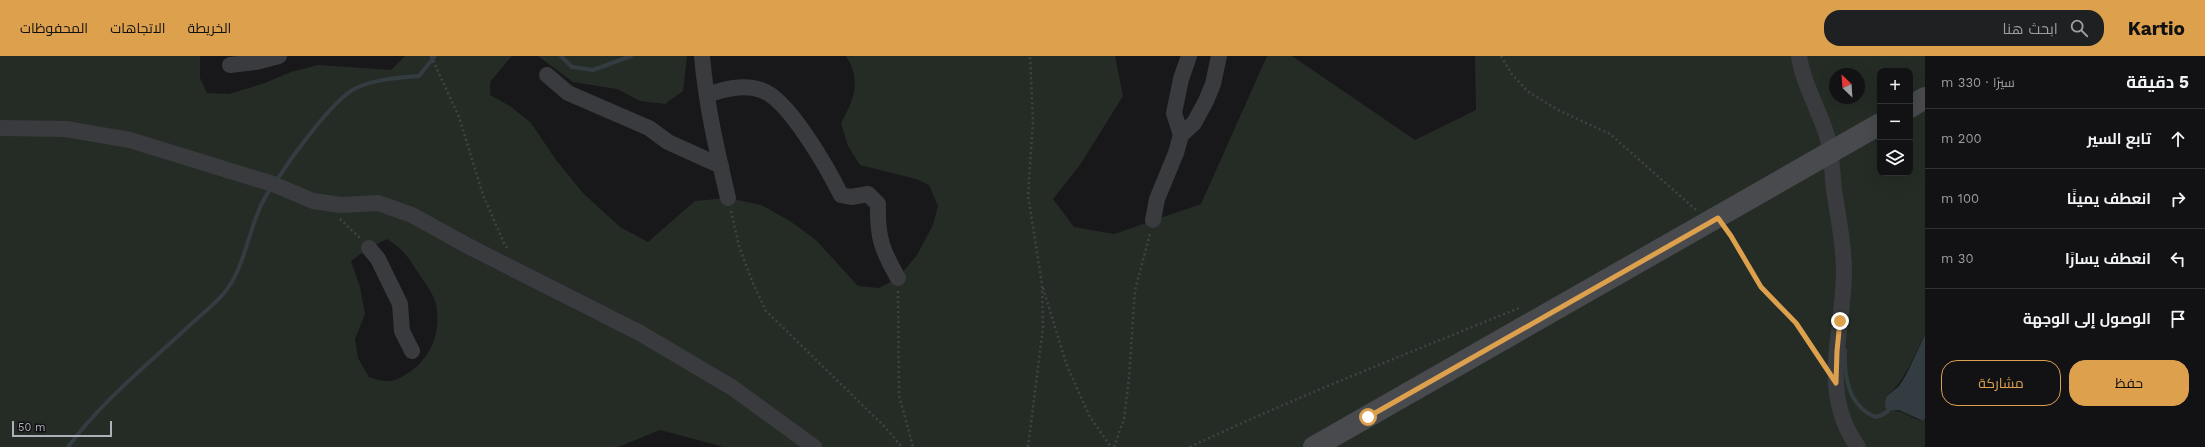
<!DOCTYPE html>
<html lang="ar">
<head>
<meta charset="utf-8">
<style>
	body { margin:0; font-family:"Work Sans",Cairo,sans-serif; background:#1f2022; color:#f1f3f6; direction:rtl }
	.controls { position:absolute; right:12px; top:12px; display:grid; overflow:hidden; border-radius:8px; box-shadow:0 4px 16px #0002 }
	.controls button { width:36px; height:36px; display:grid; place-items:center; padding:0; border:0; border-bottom:1px solid #313234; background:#121214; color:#f1f3f6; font:20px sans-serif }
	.compass { position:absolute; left:1829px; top:12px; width:36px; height:36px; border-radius:50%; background:#121214; box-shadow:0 4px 16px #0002; rotate:335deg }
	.scale { position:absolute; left:12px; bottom:10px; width:100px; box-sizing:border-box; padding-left:4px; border:2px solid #acb1b8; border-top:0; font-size:11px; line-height:14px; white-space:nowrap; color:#acb1b8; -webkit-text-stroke:3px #131315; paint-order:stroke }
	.stop { position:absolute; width:12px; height:12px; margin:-9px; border:3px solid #dda04d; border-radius:50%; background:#fff }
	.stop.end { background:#dda04d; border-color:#fff; box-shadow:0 1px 4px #0008 }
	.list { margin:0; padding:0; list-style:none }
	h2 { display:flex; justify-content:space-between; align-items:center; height:52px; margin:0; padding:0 16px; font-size:17px }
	h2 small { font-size:13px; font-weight:400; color:#9c9ea0 }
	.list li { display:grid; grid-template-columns:26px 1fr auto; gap:12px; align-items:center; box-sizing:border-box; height:60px; padding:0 16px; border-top:1px solid #313234 }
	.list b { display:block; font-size:15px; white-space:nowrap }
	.list em { font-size:13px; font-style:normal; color:#9c9ea0 }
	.actions { display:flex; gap:8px; padding:12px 16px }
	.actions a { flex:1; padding:9px 0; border:1px solid #dda04d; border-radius:16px; text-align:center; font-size:14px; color:#dda04d }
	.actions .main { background:#dda04d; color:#111 }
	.icon { flex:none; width:22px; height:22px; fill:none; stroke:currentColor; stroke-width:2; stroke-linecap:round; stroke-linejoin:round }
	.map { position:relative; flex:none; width:1925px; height:391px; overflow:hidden; direction:ltr }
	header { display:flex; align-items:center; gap:24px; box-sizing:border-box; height:56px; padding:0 20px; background:#dda04d; color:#111 }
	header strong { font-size:19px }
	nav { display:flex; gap:22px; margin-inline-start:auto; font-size:14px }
	.search { width:280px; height:36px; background:#1f2022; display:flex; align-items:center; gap:10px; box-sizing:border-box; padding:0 14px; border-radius:16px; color:#9c9ea0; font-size:15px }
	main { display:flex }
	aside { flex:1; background:#121214 }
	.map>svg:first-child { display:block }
	.green { fill:#252c25; fill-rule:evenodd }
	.water { fill:#333c41 }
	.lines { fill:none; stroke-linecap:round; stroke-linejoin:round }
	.stream { stroke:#333c41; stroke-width:4 }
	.path { stroke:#404245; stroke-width:2.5; stroke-dasharray:2 3; stroke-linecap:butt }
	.street { stroke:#3a3b3e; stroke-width:16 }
	.secondary { stroke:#484a4e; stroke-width:22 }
	.route { stroke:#dda04d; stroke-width:5 }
</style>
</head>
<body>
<header>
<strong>Kartio</strong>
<div class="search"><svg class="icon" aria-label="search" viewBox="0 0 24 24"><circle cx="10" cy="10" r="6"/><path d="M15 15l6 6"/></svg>ابحث هنا</div>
<nav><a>الخريطة</a><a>الاتجاهات</a><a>المحفوظات</a></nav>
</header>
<main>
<aside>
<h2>5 دقيقة<small>سيرًا · 330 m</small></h2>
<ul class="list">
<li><svg class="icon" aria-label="ahead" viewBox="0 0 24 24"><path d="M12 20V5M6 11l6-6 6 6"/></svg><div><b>تابع السير</b></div><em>200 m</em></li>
<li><svg class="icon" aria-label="right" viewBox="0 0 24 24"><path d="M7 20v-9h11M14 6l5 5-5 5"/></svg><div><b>انعطف يمينًا</b></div><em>100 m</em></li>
<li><svg class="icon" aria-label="left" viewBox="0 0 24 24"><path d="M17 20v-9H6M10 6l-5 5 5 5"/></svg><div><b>انعطف يسارًا</b></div><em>30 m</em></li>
<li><svg class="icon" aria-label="arrive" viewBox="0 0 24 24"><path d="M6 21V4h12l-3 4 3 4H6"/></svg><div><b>الوصول إلى الوجهة</b></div></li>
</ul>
<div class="actions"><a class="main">حفظ</a><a>مشاركة</a></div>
</aside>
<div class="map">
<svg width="1925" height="391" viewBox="0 0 1925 391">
	<rect width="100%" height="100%" fill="#18181a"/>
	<g class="green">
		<path d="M0 0H200V22L207 37 229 38 265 27 291 16 318 9 391 14 405 0H512L490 26V39L510 50 531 67 556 104 583 137 620 171 648 186 695 145 728 142 761 149 790 165 816 184 858 230 879 232 898 222 917 199 933 169 938 150 929 129 916 123 860 109 848 90 841 67C854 43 862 25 846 0H1115L1123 40 1080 109 1053 143 1074 171 1114 178 1201 148 1267 0H1292L1415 84 1476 54 1475 0H1925V279C1913 301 1906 324 1886 341L1888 355C1903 353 1908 361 1922 365L1925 362V391H724L660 374 618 391H0ZM1880 15H1910V117H1880ZM1835 18H1859V42H1835ZM387 183C405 195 408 201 419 218 425 227 433 237 436 248 441 274 433 299 411 315 395 326 388 328 369 321L358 302 355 283 365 258 360 231 351 205 369 192Z"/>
		<polygon points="538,0 687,0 683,35 665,48 640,45 617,33 573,26"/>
	</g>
	<polygon class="water" points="1925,279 1925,362 1923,365 1899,354 1888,355 1885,351 1886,341 1899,330 1906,319"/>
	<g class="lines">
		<g class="stream">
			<polyline points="561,0 572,11 593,14 631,0"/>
			<path d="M276 125C291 102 333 43 356 32 376 23 397 22 419 20L435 0"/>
			<path d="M1845 294C1844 321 1848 349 1875 361L1882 359 1888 355"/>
			<path d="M68 391C102 345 147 309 189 270 200 260 214 249 224 237 248 209 248 164 271 132"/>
		</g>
		<g class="path">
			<polyline points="431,0 459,61 483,139 504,187 508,193"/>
			<polyline points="1501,0 1511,17 1527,35 1558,54 1610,78 1696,154"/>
			<polyline points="731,155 739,190 752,225 766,255 884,370 902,391"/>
			<polyline points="340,163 360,182"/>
			<polyline points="1727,175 1761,231 1796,267 1822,304"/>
			<polyline points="1043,232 1067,310 1090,361 1111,391"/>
			<polyline points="898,235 899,339 913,391"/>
			<polyline points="1028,391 1043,272 1042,228 1028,139 1033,66 1030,0"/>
			<polyline points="1114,391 1124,363 1129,322 1135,234 1150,178"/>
			<path d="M1190 391C1298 340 1409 297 1519 252"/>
		</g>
		<g class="street">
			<path d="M702 0C706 48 717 95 728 142"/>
			<path d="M1799 0C1803 28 1819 53 1827 80 1832 97 1832 116 1834 134 1838 160 1844 188 1844 215 1844 277 1818 336 1858 391"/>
			<polyline points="230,9 256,6 279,0"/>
			<polyline points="547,19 568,37 649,72 668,86 721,110"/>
			<path d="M707 39C724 33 743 28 761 34 788 42 828 113 841 139L851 141 868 138 878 148C877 181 882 194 898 222"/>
			<polyline points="0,72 66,73 130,84 273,128 313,145 341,149 378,147 412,159 468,190 640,277 733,332 814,391"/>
			<polyline points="1181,79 1174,57 1181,23 1189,0"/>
			<polyline points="1153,164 1157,143 1176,97 1181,79 1194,67 1206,45 1213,28 1219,0"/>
			<polyline points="369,192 378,203 400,248 402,275 412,295"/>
		</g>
		<g class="secondary">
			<polyline points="1910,51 1925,42"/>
			<polyline points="1314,391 1880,68"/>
		</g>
	</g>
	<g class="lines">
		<polyline class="route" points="1368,361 1718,162 1731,180 1761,231 1796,267 1836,327 1837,295 1840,265"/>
	</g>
</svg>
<div class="controls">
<button>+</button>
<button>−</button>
<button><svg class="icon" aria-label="layers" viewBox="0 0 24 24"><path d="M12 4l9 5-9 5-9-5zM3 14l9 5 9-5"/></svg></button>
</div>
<svg class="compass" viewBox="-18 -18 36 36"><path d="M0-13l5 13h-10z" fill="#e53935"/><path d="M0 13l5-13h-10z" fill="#9c9ea0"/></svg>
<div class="scale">50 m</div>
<div class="stop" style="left:1368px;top:361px"></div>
<div class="stop end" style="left:1840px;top:265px"></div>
</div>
</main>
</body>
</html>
